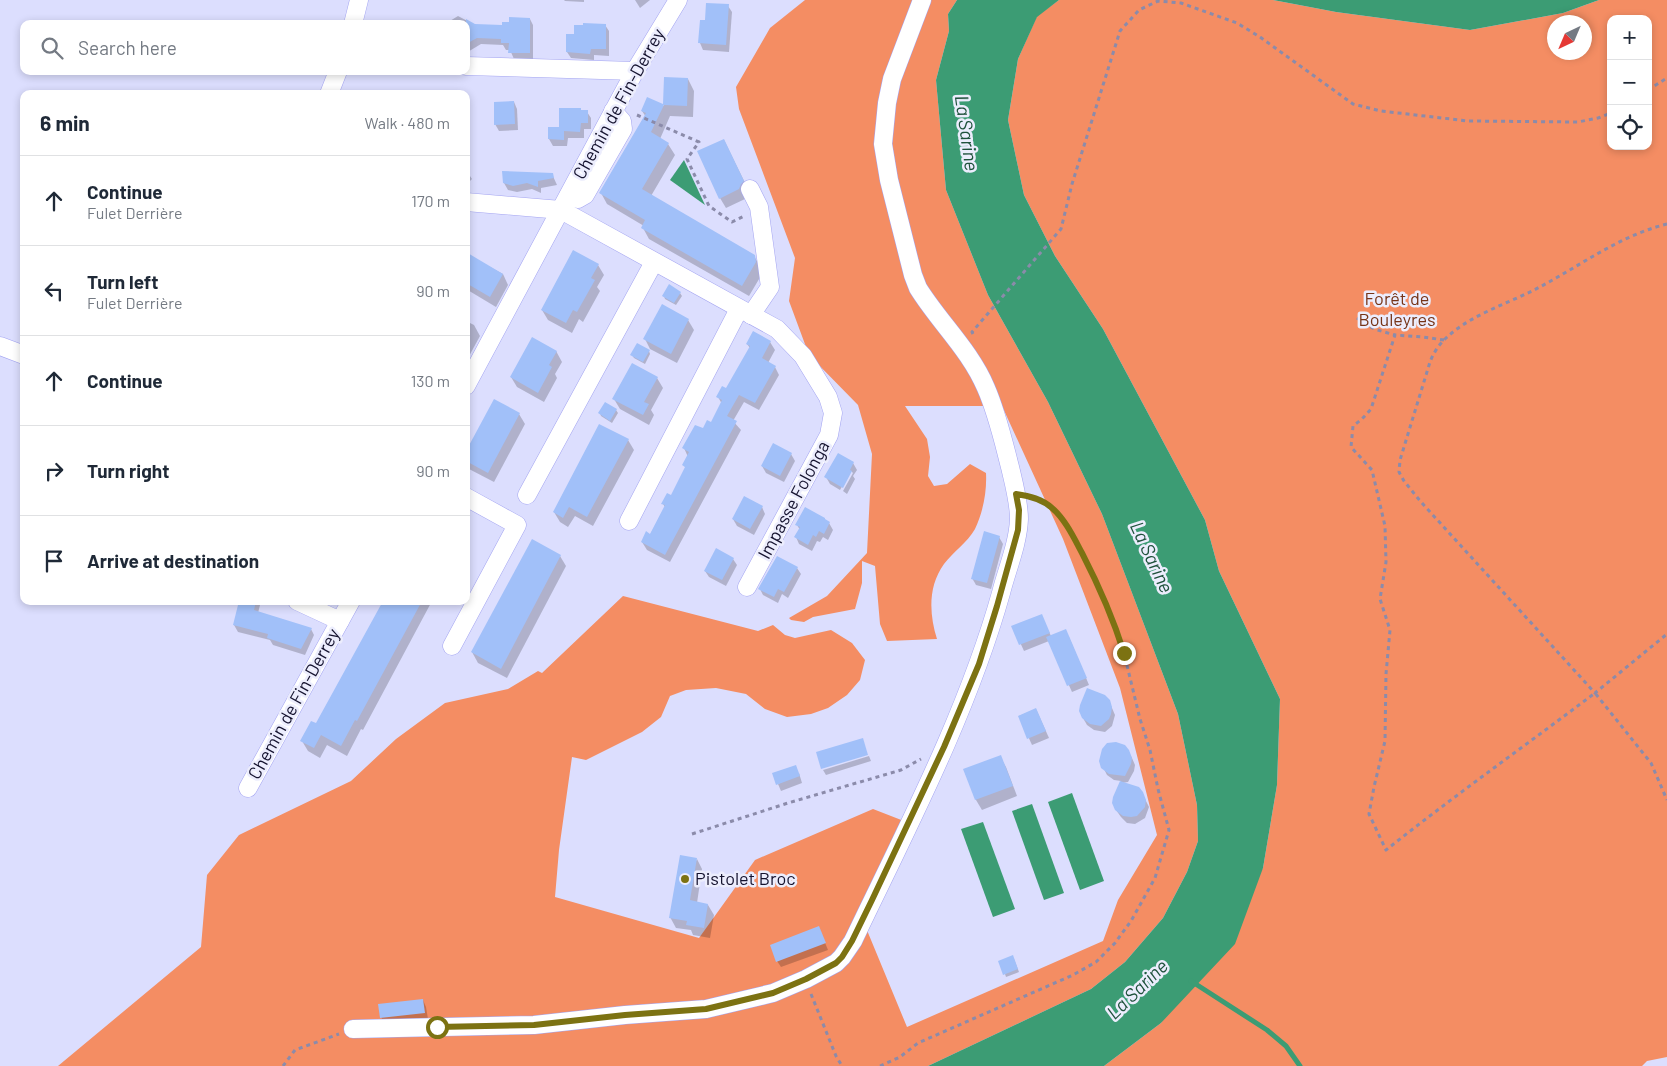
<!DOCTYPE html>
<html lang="en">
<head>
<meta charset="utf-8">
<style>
	body { margin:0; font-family:Barlow,sans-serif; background:#f2f2f3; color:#1f2937 }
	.controls { position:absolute; right:15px; top:15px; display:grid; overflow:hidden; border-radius:10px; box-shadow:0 2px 8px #0003 }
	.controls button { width:45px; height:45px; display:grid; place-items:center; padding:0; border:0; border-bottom:1px solid #e0e1e3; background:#fff; color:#1f2937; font:25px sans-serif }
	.compass { position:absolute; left:1547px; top:15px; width:45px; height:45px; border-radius:50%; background:#fff; box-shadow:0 2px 8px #0003; rotate:224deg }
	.stop { position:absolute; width:15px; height:15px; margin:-11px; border:4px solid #7c7212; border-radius:50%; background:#fff }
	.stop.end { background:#7c7212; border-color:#fff; box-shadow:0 1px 5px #0008 }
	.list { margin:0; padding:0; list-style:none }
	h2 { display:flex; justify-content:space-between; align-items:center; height:65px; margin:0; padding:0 20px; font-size:21px }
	h2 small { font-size:16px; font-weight:400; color:#747a83 }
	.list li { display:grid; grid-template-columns:32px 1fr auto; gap:15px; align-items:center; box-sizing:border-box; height:90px; padding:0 20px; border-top:1px solid #e0e1e3 }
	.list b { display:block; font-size:19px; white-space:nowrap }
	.list p { margin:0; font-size:16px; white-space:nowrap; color:#747a83 }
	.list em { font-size:16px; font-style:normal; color:#747a83 }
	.icon { flex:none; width:28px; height:28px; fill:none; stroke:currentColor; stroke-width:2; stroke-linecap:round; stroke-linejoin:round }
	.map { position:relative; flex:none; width:1667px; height:1066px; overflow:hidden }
	.search { position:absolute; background:#fff; box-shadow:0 2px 8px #0003; left:20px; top:20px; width:450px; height:55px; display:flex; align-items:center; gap:12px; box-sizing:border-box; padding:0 18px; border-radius:10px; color:#747a83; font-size:19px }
	.panel { position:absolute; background:#fff; box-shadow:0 2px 8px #0003; left:20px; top:90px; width:450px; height:515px; border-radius:10px }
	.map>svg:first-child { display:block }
	.forest { fill:#f48d63; fill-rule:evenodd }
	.water { fill:#3c9c74 }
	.shadow { fill:#0003 }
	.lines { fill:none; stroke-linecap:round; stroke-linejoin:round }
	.stream { stroke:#3c9c74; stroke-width:5 }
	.building { fill:#a1c0f9 }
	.minor-casing { stroke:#a3a4f1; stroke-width:19 }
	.path { stroke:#8b8baa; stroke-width:3; stroke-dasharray:4 4; stroke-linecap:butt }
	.minor { stroke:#fff; stroke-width:18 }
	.route { stroke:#7c7212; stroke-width:6 }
	.poi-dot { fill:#7c7212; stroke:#ecedfd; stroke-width:2 }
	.labels { text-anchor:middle; stroke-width:5; stroke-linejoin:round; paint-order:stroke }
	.street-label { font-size:18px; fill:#14122e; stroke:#ecedfd }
	.park-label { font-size:18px; fill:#763418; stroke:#ecedfd }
	.poi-label { font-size:18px; fill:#14122e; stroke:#ecedfd; text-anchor:start }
	.water-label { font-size:19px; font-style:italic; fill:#1f523c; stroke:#ecedfd }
</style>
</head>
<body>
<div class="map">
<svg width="1667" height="1066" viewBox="0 0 1667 1066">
	<rect width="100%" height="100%" fill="#dcdefe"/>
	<g class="forest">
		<path d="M805 0H957L948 14 949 31 936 80 946 190 988 295 1048 402 1102 514 1178 714 1197 805 1198 841 1187 872 1163 918 1125 962 1091 989 928 1066H58L201 947 207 875 239 835 351 781 396 739 445 703 508 689 538 671 542 673 623 596 758 631 773 625 785 635 795 638 831 630 852 643 865 660 860 680 847 695 828 708 811 714 787 717 765 709 746 694 716 688 686 690 670 696 661 717 642 732 586 760 572 757 559 850 555 897 699 938 755 860 873 809 909 823 864 923 907 1027 1103 941 1118 900 1157 835 1120 688 1063 539 1002 406H905L927 439 930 457 928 476 934 486 947 484 970 464 986 473C987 492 983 512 975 529 967 543 953 552 944 564 928 586 929 614 937 639L887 641 880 624 875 566 862 561V583L855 609 813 617 804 622 791 620 789 618 827 596 867 553 872 454 858 405 809 355 789 301 795 258 739 109 736 87 770 28Z"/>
		<path d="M1059 0H1273L1336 12 1470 30 1563 13 1599 0H1667V1057L1647 1061 1642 1066H1104L1161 1023 1263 868 1277 785 1280 699 1219 571 1205 520 1103 329 1055 256 1024 195 1008 120 1018 59 1037 16ZM1611 19H1648V146H1611ZM1554 22H1584V52H1554Z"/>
	</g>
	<g class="water">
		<polygon points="957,0 1059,0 1037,17 1018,59 1008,120 1024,195 1055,256 1103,329 1205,520 1219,571 1280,699 1277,785 1263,868 1235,944 1161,1023 1104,1066 928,1066 1091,989 1125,962 1163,918 1187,872 1198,841 1197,805 1178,714 1102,514 1048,402 988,295 946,190 936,80 949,31 948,14"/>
		<polygon points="1273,0 1599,0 1563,13 1470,30 1336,12"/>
		<polygon points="684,160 705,205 670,180"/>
		<polygon points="1072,793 1104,881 1080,890 1048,802"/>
		<polygon points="1032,804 1064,893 1044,900 1012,811"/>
		<polygon points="983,822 1015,909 993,917 961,829"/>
	</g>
	<g class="shadow">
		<polygon points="564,0 584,0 584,2 565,1"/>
		<polygon points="635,0 650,0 640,8"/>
		<polygon points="728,6 732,12 729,52 703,50 700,43"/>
		<polygon points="458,16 475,25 503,26 530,19 533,25 533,59 514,59 510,50 506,50 503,45 481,44 466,53 466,24 445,24"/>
		<polygon points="605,25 609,31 609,56 594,55 594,60 571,58 567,52 575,36"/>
		<polygon points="665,78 688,79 694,91 693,117 670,116 660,139 668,144 675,155 651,196 754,256 761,268 762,274 749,296 649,239 643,228 644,226 607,204 601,193 646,117 642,111 648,99 664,106"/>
		<polygon points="514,102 517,109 518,130 499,131 495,124"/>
		<polygon points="581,111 587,112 591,118 591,129 584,129 584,138 568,138 567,146 553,146 549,139"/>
		<polygon points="724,140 749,191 745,199 726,208 720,198"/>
		<polygon points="466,173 468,173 472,179 470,181 470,190 466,191"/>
		<polygon points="552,174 557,185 541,188 541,193 532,189 517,192 508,190 504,183"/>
		<polygon points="466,254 503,274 508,285 496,307 466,289"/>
		<polygon points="598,265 604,275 597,287 600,291 583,322 579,319 572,333 548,320 542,310"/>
		<polygon points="680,293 682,296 676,305 665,299 664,296"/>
		<polygon points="688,320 694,330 677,363 650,349 645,339"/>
		<polygon points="466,321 474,325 480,336 468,358 466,357"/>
		<polygon points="753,333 770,342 775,350 768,363 775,367 779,375 759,410 744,402 733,421 741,430 670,562 647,550 642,542 650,535 665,507 663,504 671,497 686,469 684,465 688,457 684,448 712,423 722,404 718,397 727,390 750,348 747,344"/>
		<polygon points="556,351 562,362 555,374 557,378 544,402 517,387 511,377"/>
		<polygon points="649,351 650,354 645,364 634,358 632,355"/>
		<polygon points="657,378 663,388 651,410 654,415 649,425 620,409 614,399"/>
		<polygon points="616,410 618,413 612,423 601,416 600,413"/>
		<polygon points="519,414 525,424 494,482 469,469 466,464 466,453"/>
		<polygon points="628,440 634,450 593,526 575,516 568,527 560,522 554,512"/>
		<polygon points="774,445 791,454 795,461 784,482 766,473 762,466"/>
		<polygon points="853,463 857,470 853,476 855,479 847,494 843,491 853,473 851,471 840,490 830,484 826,477"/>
		<polygon points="762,507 765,514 754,535 737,526 733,519"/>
		<polygon points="826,522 829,523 833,530 828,540 823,537 820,542 817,541 812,551 799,544 796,537 800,530 797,525"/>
		<polygon points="466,523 470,531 466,538"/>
		<polygon points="999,537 1003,544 991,589 976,585 972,578"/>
		<polygon points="532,541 560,556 566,566 507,678 478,663 472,652"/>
		<polygon points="733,559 737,565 726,586 709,577 705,571"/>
		<polygon points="797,568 801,574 788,598 782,594 778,603 763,595 760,589"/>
		<polygon points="240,601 261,601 258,613 311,629 314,635 305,655 273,645 270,640 238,632 234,625"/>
		<polygon points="384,601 432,601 363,730 361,729 347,756 327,745 320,758 308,751 302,741 317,725"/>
		<polygon points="1041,615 1051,636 1069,637 1089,685 1072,692 1049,641 1024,651 1013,627"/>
		<polygon points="1109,701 1115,715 1112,726 1105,732 1094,730 1087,725 1083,718"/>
		<polygon points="1036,709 1049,738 1032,745 1019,716"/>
		<polygon points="1103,750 1128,751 1132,758 1135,765 1134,771 1128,782 1122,783 1142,793 1149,807 1145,818 1135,824 1127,823 1121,817 1116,810 1121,781 1114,780 1107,775 1100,761"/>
		<polygon points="869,756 871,761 826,775 823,770"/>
		<polygon points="1000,757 1006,767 1017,796 982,810 976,800 964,770"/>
		<polygon points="799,773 802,783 781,791 778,784"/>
		<polygon points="697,859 702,869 697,903 708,905 714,915 710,938 693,935 691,930 676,928 670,917"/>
		<polygon points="819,928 828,950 781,967 777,961"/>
		<polygon points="1014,959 1019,972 1006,977 1005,974"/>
		<polygon points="423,1000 426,1007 428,1019 385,1024 381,1017"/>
	</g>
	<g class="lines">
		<polyline class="stream" points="1191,981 1267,1030 1286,1046 1300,1066"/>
	</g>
	<g class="building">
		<polygon points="706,3 729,4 726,45 698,43 700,20 705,20"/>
		<polygon points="509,17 530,18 530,53 508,53 509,43 501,43 501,39 477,38 466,44 466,19 475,24 502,25 502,22 509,22"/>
		<polygon points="583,23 606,24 606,49 591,49 590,54 566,52 566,34 574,34 574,25 583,25"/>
		<polygon points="664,77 688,78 687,106 664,105 651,132 669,143 642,189 755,255 756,262 742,286 641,228 645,220 599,193 646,113 641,111 647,97 663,104"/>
		<polygon points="514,101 515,124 494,125 494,102"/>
		<polygon points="559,108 581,108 581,110 588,110 588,123 581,123 580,132 564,131 564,140 548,139 548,127 559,127"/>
		<polygon points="724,139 744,181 741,184 739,189 719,199 697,151"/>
		<polygon points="502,171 553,173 554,178 538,181 538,187 527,183 513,186 503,183"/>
		<polygon points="573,250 599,264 591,278 595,280 577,312 573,310 566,323 541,310"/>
		<polygon points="466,252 503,274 490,297 466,283"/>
		<polygon points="669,284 681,292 674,303 662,296"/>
		<polygon points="662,304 689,319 671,354 643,339"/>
		<polygon points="753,331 771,341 762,358 776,366 755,403 739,395 727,416 737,421 665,555 641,542 646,531 650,534 665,505 661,504 667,493 671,495 685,467 682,465 689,452 682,448 695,425 703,428 707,420 711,422 722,400 716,397 722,386 726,388 750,346 746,344"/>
		<polygon points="532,337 557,351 549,365 552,367 538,393 510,377"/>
		<polygon points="637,343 650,350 643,362 630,355"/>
		<polygon points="632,363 658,377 644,402 649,404 643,415 612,399"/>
		<polygon points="494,399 520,413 488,473 466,461 466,451"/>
		<polygon points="605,402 617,409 610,421 598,413"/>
		<polygon points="599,424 629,439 587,517 569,507 563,518 553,512"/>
		<polygon points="773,443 792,453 780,476 761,466"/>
		<polygon points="838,453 854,462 850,470 852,471 843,488 824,477"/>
		<polygon points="744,496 763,506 750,529 732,519"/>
		<polygon points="805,507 825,518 825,519 830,522 824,534 819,531 816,537 813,535 808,545 794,537 800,527 795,525"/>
		<polygon points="984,531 1000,536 987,583 971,579"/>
		<polygon points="532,539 561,555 501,669 471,652"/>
		<polygon points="716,548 734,558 722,580 704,571"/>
		<polygon points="777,556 798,567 784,592 778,589 774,597 758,589"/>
		<polygon points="239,601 256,601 254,610 312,628 301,649 267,638 268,634 233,625"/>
		<polygon points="383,601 422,601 357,721 355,720 341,746 321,735 314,748 300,741 311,721 316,723"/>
		<polygon points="1042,614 1050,633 1019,645 1011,626"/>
		<polygon points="1066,629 1087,678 1067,686 1046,637"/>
		<polygon points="1087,688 1105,695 1110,700 1112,707 1111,714 1109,719 1101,726 1090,724 1082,718 1079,711 1080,705"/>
		<polygon points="1036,708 1046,731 1027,739 1018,716"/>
		<polygon points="863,738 868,755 821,769 816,752"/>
		<polygon points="1116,742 1125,745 1129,750 1132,758 1131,764 1125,776 1109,774 1101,768 1099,761 1102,749 1107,743"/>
		<polygon points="1001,755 1013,786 975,800 963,769"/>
		<polygon points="796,765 800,776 776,785 772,773"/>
		<polygon points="1120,781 1139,787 1143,792 1146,800 1145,807 1137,816 1131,817 1123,816 1115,810 1112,803 1113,797"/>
		<polygon points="680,855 697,858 690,900 708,904 704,928 686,925 687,921 669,918"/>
		<polygon points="819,926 826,943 776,962 770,945"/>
		<polygon points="1013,955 1018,969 1003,975 998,961"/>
		<polygon points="423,999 425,1013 380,1018 378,1004"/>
	</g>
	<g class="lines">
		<defs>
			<g id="minor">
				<polyline points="353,24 359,0"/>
				<polyline points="466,66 635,71"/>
				<polyline points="329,94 338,71"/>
				<polyline points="750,189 759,207 770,287 751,315"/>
				<polyline points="568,197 578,199 585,195 623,129 622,121 613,111"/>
				<polyline points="466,202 561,210 777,329 803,356 828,397 833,413 829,435 747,587"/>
				<polyline points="0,346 24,355"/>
				<polyline points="466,386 635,71 678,0"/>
				<polyline points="527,495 654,262"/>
				<polyline points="629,521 739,309"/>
				<polyline points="297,601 340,621"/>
				<polyline points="452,646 517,525 466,497"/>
				<polyline points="248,788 351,601"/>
				<path d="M353 1029 534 1025 625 1015 706 1009 773 993 806 979 836 963 842 957 853 941C907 828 967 714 1001 593 1007 569 1018 544 1019 519 1019 502 1014 484 1010 467 1003 440 997 413 986 388 970 350 939 322 918 288L913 275 889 180 883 144 887 103 892 79 922 0"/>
			</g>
		</defs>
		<use href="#minor" class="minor-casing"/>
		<g class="path">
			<polyline points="1648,90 1667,78"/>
			<polyline points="637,115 699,142 687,159 709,206 732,222 744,216"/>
			<path d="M1667 224C1618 236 1579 267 1534 290 1504 305 1468 316 1444 340 1438 346 1433 354 1430 362L1400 460 1399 472 1404 481 1421 502 1595 693 1667 634"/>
			<polyline points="1357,318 1374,329 1395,335"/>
			<polyline points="973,334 972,332 1061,229 1072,184 1120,31 1139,10 1158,1 1181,3 1237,23 1260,37 1353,104 1381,111 1468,121 1578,122 1598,118 1611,113"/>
			<path d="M1444 340 1423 337 1395 335 1371 409 1362 419 1353 426 1351 447 1372 470 1385 526 1386 562 1380 599 1390 630 1386 674 1385 741 1374 787 1369 814 1386 850C1454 796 1526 745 1595 693L1651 763 1667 800"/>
			<polyline points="692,834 788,803 901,770 921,759"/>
			<polyline points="811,994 836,1056 842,1066"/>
			<polyline points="283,1066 295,1050 339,1034"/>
			<polyline points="880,1066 900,1057 918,1043 1073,975 1096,962 1115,943 1131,921 1155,878 1169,830 1158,789 1150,750 1140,719 1124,653 1113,618 1098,584 1076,541 1059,515 1051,507 1033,497"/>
		</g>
		<use href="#minor" class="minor"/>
	</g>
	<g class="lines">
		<path class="route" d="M437 1027 534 1025 625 1015 706 1009 773 993 806 979 836 963 842 957 852 941 872 900 944 747 979 664 997 606 1018 530 1019 510 1016 494C1030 496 1042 499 1052 508 1065 519 1074 538 1082 553 1099 586 1113 618 1124 653"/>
	</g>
	<circle class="poi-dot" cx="685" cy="879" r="5"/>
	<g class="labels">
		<g class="street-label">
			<text transform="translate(619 104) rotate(-61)" y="6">Chemin de Fin-Derrey</text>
			<text transform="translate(794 500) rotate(-62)" y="6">Impasse Folonga</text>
			<text transform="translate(294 704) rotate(-61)" y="6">Chemin de Fin-Derrey</text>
		</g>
		<g class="park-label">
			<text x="1397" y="305">Forêt de<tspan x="1397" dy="21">Bouleyres</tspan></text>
		</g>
		<g class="poi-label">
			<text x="695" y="885">Pistolet Broc</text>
		</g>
		<g class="water-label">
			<text transform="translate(967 133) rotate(82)" y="7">La Sarine</text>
			<text transform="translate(1152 557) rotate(65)" y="7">La Sarine</text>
			<text transform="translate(1137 989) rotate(-44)" y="7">La Sarine</text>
		</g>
	</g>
</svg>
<div class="controls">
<button>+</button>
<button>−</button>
<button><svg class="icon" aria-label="locate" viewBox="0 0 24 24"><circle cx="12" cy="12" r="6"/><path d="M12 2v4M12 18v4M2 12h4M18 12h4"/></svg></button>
</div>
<svg class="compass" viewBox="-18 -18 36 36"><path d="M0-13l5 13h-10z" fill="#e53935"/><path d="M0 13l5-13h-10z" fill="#747a83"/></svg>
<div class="stop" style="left:437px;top:1027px"></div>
<div class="stop end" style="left:1124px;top:653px"></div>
<div class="search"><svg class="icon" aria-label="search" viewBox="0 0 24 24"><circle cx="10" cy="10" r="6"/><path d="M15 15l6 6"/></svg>Search here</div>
<section class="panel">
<h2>6 min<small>Walk · 480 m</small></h2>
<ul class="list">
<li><svg class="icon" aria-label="ahead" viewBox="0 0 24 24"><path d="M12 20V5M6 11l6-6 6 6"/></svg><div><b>Continue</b><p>Fulet Derrière</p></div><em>170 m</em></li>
<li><svg class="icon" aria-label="left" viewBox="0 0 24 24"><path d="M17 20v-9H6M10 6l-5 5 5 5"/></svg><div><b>Turn left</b><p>Fulet Derrière</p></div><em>90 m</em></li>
<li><svg class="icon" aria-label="ahead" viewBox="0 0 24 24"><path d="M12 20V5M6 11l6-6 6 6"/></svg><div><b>Continue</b></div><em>130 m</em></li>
<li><svg class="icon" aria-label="right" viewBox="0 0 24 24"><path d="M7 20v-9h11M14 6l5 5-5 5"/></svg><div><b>Turn right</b></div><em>90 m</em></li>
<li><svg class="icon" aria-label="arrive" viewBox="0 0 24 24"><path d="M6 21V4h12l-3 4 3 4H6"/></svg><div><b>Arrive at destination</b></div></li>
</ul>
</section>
</div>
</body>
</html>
